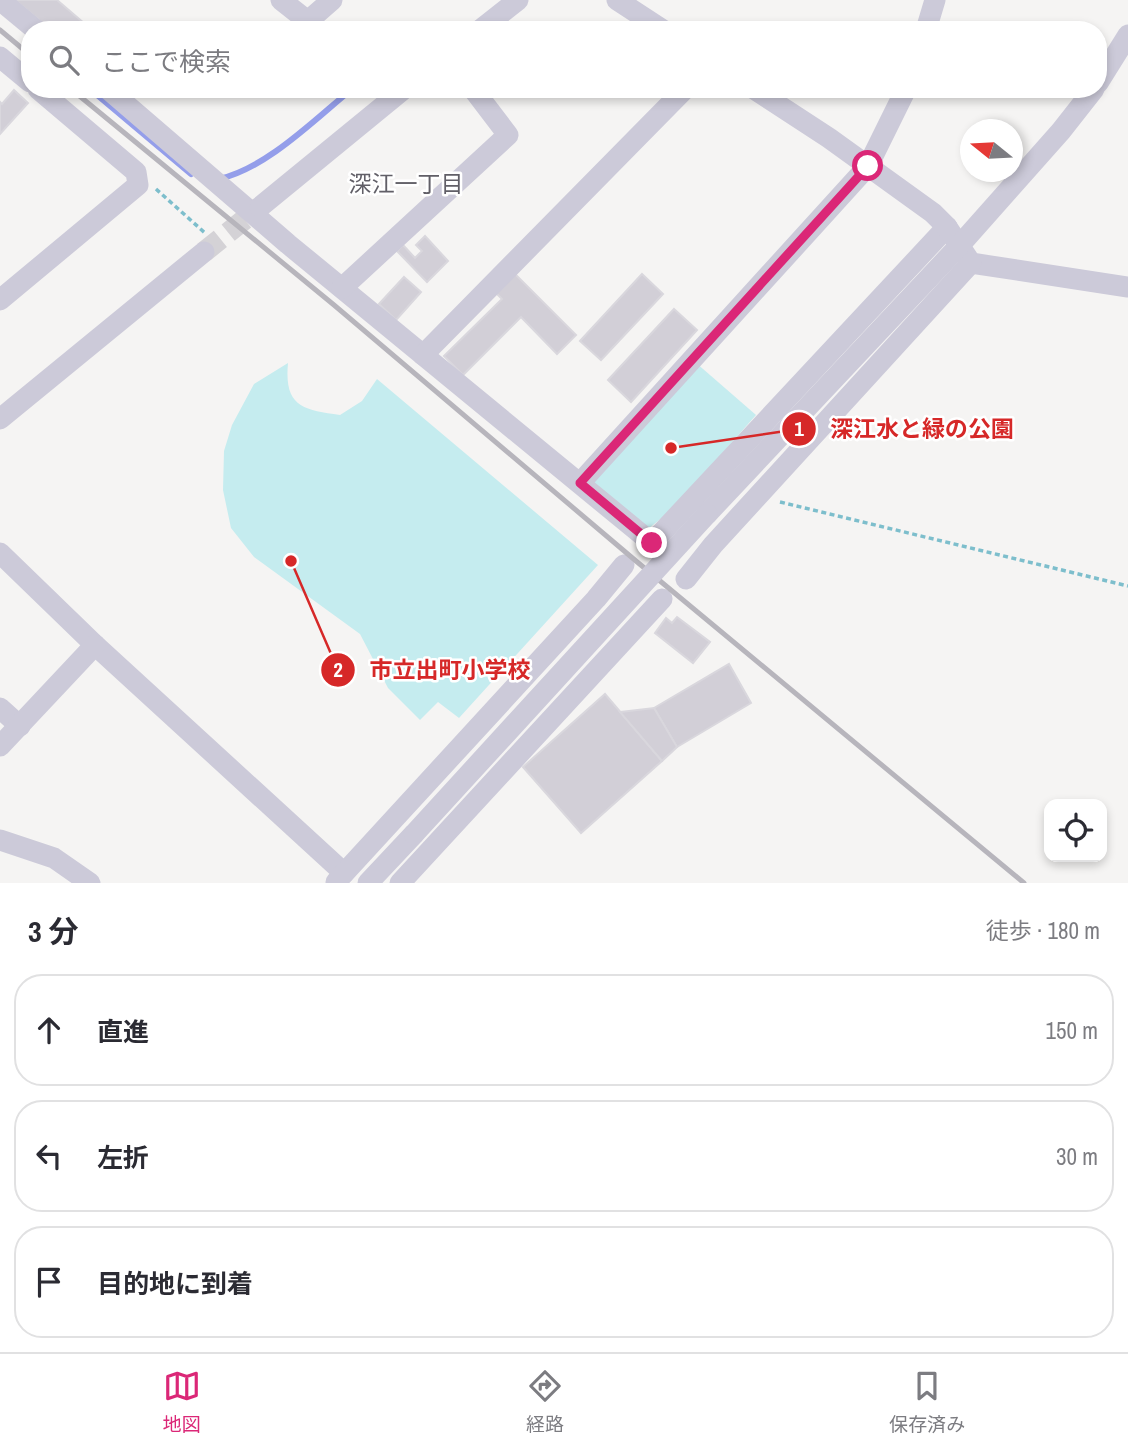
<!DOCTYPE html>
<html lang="ja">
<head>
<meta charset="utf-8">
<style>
	body { margin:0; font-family:"Archivo Narrow","Noto Sans JP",sans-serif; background:#f7f7f7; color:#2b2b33 }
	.controls { position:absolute; right:21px; bottom:21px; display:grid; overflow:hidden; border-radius:14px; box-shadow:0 4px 10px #0003 }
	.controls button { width:63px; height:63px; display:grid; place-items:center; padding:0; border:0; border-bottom:2px solid #e1e1e2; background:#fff; color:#2b2b33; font:35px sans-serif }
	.compass { position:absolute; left:960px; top:119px; width:63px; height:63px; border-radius:50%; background:#fff; box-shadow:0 4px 10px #0003; rotate:288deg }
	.stop { position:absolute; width:21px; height:21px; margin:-16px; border:5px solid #db2777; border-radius:50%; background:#fff }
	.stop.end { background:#db2777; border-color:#fff; box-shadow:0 2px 7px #0008 }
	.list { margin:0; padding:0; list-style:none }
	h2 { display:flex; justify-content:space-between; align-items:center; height:91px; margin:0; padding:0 28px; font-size:30px }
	h2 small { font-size:23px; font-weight:400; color:#7c7c81 }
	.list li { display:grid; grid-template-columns:46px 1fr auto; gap:21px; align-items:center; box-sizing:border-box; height:112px; margin:0 14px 14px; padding:0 14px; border:2px solid #e1e1e2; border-radius:28px }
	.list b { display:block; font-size:26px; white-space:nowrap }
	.list em { font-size:23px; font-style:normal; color:#7c7c81 }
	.icon { flex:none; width:38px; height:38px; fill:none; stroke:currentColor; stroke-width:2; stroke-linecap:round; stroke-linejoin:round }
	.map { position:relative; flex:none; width:1128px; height:883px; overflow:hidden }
	.search { position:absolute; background:#fff; box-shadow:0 4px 10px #0003; left:21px; right:21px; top:21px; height:77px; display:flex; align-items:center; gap:18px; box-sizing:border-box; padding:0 24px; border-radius:28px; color:#7c7c81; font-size:26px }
	.sheet { height:469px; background:#fff }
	nav { display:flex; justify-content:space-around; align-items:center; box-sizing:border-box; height:98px; border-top:2px solid #e1e1e2; background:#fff; font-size:19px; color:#7c7c81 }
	nav a { display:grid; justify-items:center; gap:4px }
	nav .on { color:#db2777 }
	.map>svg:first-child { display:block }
	.green { fill:#c5ecef }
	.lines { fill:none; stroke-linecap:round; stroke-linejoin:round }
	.stream { stroke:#949eea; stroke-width:6 }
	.building { fill:#d2cfd7; stroke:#d9d7dd; stroke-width:2 }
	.minor-tunnel { stroke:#d4d2d6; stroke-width:21; stroke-dasharray:21 10; stroke-linecap:butt }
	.path { stroke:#7dbecc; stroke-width:3.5; stroke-dasharray:5 3.5; stroke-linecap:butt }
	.minor { stroke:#cccad9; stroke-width:21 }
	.rail { stroke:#b7b5bc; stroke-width:5 }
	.minor-bridge { stroke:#cccad9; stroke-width:21 }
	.route { stroke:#db2777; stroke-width:9 }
	.labels { text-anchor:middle; stroke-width:5; stroke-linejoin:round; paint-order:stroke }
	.neighbourhood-label { font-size:23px; fill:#615f67; stroke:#fff }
	.leader { fill:none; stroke:#d62828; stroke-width:2.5 }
	.callout-dot { fill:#d62828; stroke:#fff; stroke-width:2.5 }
	.mark-label { font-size:21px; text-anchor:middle; font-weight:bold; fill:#fff }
	.callout-label { font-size:23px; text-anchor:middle; font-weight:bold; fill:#d62828; stroke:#fff; stroke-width:5; stroke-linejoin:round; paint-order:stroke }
</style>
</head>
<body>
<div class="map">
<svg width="1128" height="883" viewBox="0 0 1128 883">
	<rect width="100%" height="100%" fill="#f5f4f3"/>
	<g class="green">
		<polygon points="695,362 756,415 672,510 644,532 586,484"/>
		<path d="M288 363C284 406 302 410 340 415L362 401 377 379 598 565 459 718 438 702 420 720 388 688 360 634 254 557 231 528 223 490 224 451 232 425 254 384Z"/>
	</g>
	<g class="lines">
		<g class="stream">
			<polyline points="90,89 191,174"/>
			<path d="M219 179C267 168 314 120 352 89"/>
		</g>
	</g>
	<g class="building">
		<polygon points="15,0 57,0 92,30 51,30"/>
		<polygon points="14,90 28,103 0,134 0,102 2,104"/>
		<polygon points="425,236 448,261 427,282 397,251 403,245 415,258 422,251 416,245"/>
		<polygon points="515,274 576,335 557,354 521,317 463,375 444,356 502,299 496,293"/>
		<polygon points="642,274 663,294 601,360 580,341"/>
		<polygon points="404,277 421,292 396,320 379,304"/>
		<polygon points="674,309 697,330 631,402 608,380"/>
		<polygon points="677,617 710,642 693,663 655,633 666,618 672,623"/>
		<polygon points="729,664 751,703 677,747 654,708"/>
		<polygon points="605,694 662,761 581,833 523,767"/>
		<polygon points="654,708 677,747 662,761 620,712"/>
	</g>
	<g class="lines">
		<polyline class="minor-tunnel" points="204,252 260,207"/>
		<g class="path">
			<polyline points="156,189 205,233"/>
			<polyline points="780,502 1128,586"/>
		</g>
		<g class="minor">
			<polyline points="0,0 36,30"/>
			<polyline points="281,0 319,30"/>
			<polyline points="617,0 663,30"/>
			<polyline points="308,21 332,0"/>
			<polyline points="480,30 518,0"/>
			<polyline points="926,30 935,0"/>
			<polyline points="0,57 30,82"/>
			<polyline points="1098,83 1128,35"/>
			<polyline points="108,89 288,244 652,543 947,227"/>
			<polyline points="754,89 829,138 933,213 947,227 971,263 1128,287"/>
			<polyline points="260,207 404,89"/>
			<polyline points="342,288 508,135 473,89"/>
			<polyline points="0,300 138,185 136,172 38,89"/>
			<polyline points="423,355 685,89"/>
			<polyline points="0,419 204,252"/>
			<polyline points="580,483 868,166 906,89"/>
			<polyline points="707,514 959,246 1061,131 1094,89"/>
			<polyline points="0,553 95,645 344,873"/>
			<polyline points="686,579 713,545 971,263"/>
			<polyline points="0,708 20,726"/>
			<polyline points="0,746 95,645"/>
			<polyline points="0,840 54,858 90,883"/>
			<polyline points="336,882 596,599 624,565"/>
			<polyline points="368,883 414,834"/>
			<polyline points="400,883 662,599"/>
		</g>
		<g class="rail">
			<polyline points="0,30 30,55"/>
			<polyline points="71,89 334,305 636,561 1024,883"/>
		</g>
		<polyline class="minor-bridge" points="414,834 707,514"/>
	</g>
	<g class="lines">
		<polyline class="route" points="652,543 580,483 868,166"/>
	</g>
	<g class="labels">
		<g class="neighbourhood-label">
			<text x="406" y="192">深江一丁目</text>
		</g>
	</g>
	<path class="leader" d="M671 448L799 429M291 561L338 670"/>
	<g class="callout-dot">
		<circle cx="671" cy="448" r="7"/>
		<circle cx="291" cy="561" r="7"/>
		<circle cx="799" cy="429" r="18"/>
		<circle cx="338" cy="670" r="18"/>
	</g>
	<g class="mark-label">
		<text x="799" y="436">1</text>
		<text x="338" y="677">2</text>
	</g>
	<g class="callout-label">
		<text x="922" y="437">深江水と緑の公園</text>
		<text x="450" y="678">市立出町小学校</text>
	</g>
</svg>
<div class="controls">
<button><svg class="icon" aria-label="locate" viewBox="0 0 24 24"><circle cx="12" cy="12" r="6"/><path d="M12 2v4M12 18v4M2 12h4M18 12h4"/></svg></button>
</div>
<svg class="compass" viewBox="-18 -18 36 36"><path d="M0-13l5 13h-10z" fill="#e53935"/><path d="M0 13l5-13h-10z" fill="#7c7c81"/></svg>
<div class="stop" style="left:868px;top:166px"></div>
<div class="stop end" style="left:652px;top:543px"></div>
<div class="search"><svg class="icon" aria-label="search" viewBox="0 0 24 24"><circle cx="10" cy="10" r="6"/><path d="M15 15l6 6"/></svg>ここで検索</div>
</div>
<section class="sheet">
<h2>3 分<small>徒歩 · 180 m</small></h2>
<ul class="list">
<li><svg class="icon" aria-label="ahead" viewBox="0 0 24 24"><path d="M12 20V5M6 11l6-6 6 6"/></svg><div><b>直進</b></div><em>150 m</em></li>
<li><svg class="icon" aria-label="left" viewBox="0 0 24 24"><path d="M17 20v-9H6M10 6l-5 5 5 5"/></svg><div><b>左折</b></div><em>30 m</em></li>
<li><svg class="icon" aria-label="arrive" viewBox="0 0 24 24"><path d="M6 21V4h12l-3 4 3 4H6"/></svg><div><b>目的地に到着</b></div></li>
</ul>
</section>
<nav>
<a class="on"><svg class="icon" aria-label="map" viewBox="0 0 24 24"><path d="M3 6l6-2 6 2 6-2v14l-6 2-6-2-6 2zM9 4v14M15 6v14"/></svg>地図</a>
<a><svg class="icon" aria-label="directions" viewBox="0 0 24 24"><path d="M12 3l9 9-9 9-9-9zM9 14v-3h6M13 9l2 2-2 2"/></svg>経路</a>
<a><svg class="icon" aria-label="saved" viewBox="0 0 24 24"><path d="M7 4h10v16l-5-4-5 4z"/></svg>保存済み</a>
</nav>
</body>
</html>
